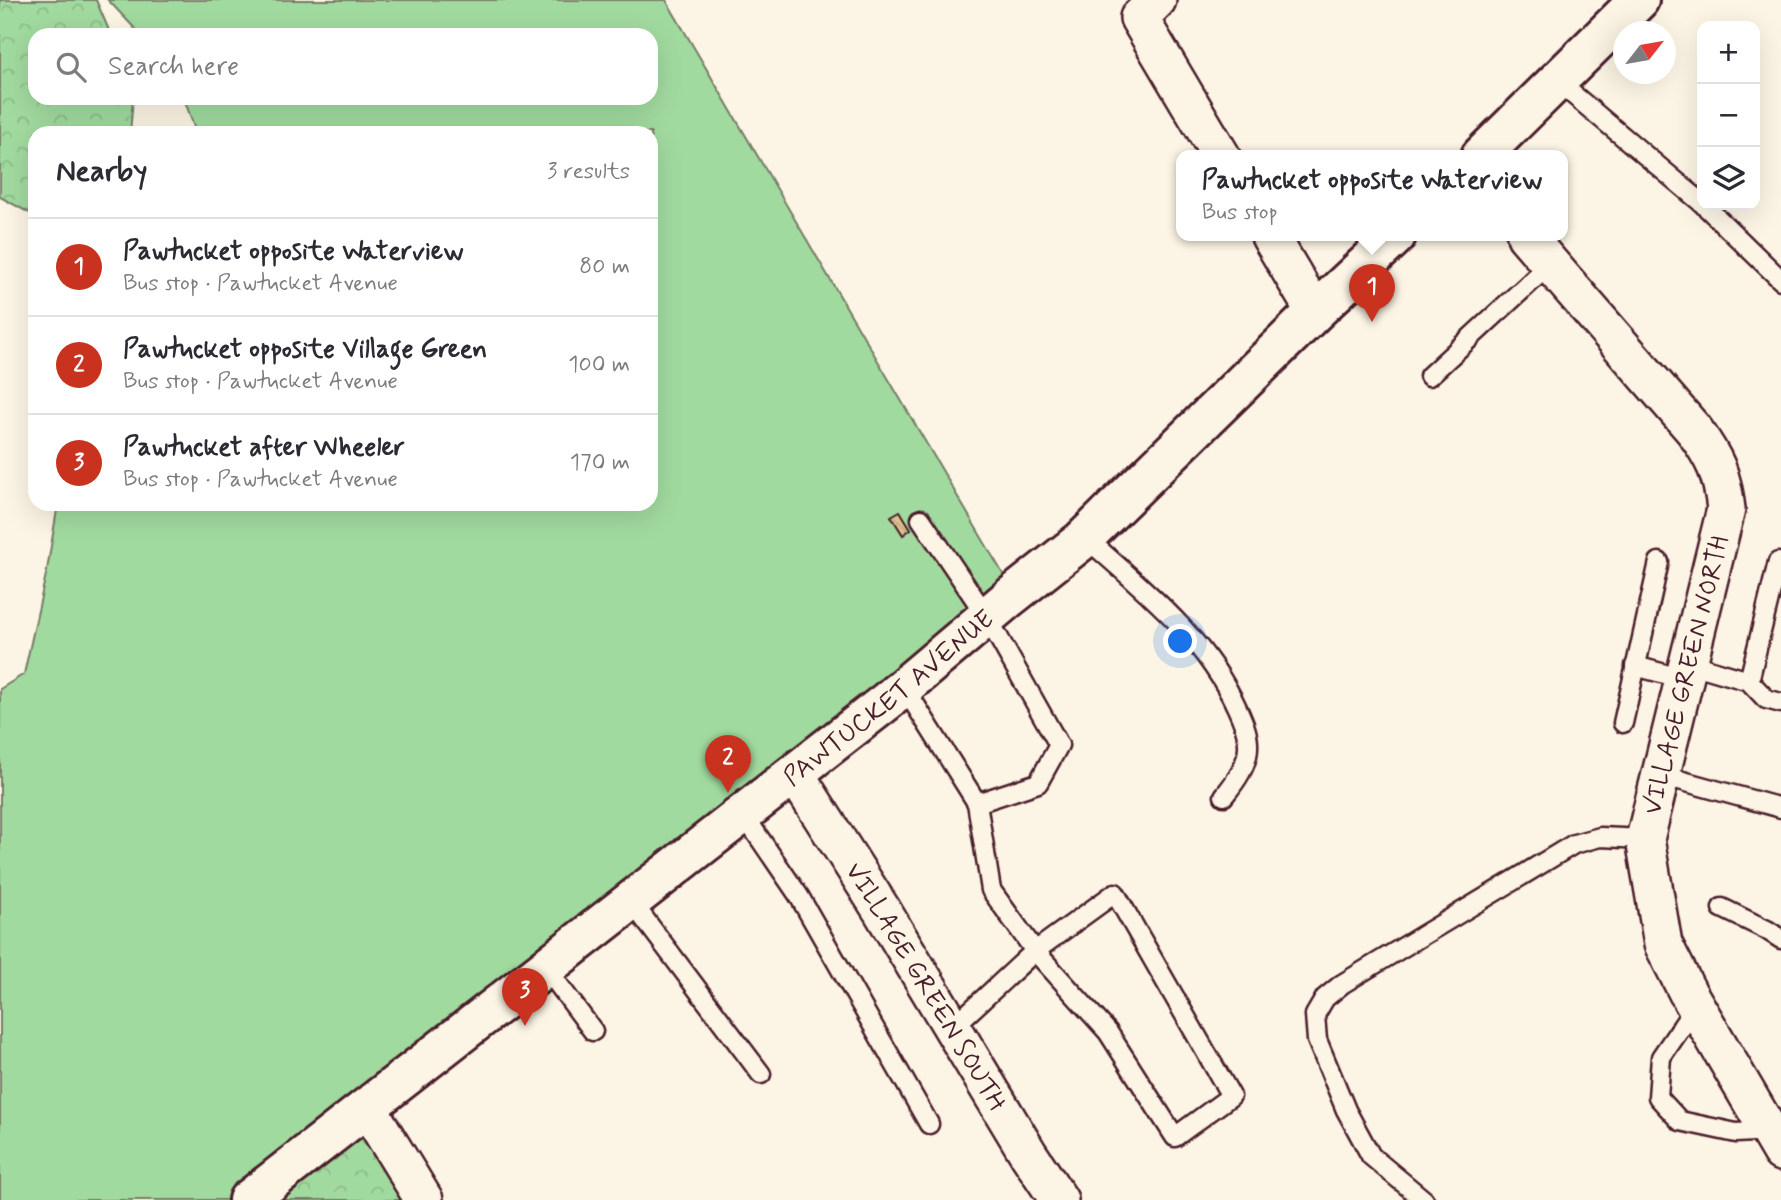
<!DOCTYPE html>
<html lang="en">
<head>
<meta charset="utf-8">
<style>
	body { margin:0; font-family:Mynerve,sans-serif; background:#f2f2f3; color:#2b2b33 }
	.controls { position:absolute; right:21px; top:21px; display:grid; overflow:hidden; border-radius:14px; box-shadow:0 7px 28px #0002 }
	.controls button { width:63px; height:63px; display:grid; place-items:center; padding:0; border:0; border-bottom:2px solid #e1e1e2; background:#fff; color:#2b2b33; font:35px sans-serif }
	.compass { position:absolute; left:1613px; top:21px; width:63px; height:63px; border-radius:50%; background:#fff; box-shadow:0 7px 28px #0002; rotate:59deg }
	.you { position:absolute; left:1181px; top:642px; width:24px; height:24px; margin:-18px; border:5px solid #fff; border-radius:50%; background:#1a73e8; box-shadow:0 0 0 10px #1a73e833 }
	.badge { display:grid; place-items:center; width:46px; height:46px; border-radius:50%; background:#c8321e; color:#fff; font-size:23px; font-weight:700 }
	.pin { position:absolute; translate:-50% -58px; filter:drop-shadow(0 2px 4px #0008) }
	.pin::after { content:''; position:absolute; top:37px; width:24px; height:21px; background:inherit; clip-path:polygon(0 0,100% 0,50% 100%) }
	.popup { position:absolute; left:1176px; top:150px; width:392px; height:91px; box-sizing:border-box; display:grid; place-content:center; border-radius:14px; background:#fff; filter:drop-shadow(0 2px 5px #0005); font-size:23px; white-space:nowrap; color:#7c7c81 }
	.popup b { font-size:26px; color:#2b2b33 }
	.popup::after { content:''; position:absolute; left:50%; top:100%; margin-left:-14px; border:14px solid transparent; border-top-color:#fff }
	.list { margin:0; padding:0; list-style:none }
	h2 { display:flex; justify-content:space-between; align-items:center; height:91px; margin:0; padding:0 28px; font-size:30px }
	h2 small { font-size:23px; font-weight:400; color:#7c7c81 }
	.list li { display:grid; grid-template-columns:46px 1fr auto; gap:21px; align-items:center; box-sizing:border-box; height:98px; padding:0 28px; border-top:2px solid #e1e1e2 }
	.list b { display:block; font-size:26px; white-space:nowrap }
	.list p { margin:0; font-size:23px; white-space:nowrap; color:#7c7c81 }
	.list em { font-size:23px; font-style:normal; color:#7c7c81 }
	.icon { flex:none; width:38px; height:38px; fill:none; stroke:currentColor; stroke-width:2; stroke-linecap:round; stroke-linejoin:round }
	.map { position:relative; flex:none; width:1781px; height:1200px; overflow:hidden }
	.search { position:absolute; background:#fff; box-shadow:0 7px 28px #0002; left:28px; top:28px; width:630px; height:77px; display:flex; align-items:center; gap:18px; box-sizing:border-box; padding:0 24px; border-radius:21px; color:#7c7c81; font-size:26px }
	.panel { position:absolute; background:#fff; box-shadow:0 7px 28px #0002; left:28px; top:126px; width:630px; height:385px; border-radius:21px }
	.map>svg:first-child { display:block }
	.green { fill:#a1da9f; stroke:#767c65; stroke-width:2 }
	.forest { fill:url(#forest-crowns); stroke:#767c65; stroke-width:2 }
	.building { fill:url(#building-back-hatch); stroke:#4a1f2b; stroke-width:2 }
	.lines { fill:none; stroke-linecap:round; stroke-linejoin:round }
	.service-casing { stroke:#4a1f2b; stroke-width:23 }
	.minor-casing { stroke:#4a1f2b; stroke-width:42 }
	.primary-casing { stroke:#4a1f2b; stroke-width:44 }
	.service { stroke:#fcf5e5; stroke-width:18 }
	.minor { stroke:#fcf5e5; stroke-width:37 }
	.primary { stroke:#fcf5e5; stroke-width:38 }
	.labels { text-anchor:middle; stroke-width:5; stroke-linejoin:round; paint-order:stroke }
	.street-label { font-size:26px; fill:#4a1f2b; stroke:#fcf5e5 }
</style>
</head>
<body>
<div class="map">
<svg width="1781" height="1200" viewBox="0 0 1781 1200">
	<defs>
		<pattern id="forest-crowns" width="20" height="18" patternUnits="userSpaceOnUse" patternTransform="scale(1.75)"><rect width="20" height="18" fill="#a1da9f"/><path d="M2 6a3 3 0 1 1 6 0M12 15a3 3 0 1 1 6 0" fill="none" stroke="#8cbb89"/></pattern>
		<pattern id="building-back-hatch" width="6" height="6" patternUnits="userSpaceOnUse" patternTransform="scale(1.75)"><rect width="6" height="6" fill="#dcc191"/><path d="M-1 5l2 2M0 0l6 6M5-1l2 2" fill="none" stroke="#bea57d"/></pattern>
	</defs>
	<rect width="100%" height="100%" fill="#fcf5e5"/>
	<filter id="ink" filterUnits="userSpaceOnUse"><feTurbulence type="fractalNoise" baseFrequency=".0143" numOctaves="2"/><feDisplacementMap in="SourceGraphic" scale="14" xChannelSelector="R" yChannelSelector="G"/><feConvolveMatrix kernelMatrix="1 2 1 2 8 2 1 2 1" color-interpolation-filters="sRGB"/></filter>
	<g filter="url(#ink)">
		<polygon class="green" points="108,0 666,0 1016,596 245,1200 0,1200 0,689 24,674 47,570 58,504 651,504 651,133 196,133 184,98 651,98 651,35 141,35"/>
		<g class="forest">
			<polygon points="0,0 96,0 111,35 35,35 35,98 133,98 130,133 35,133 35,216 0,197"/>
			<polygon points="363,1111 414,1200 245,1200"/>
		</g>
		<polygon class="building" points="900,511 911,529 903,535 891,516"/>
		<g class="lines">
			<defs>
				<g id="service">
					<polyline points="1557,81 1702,203"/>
					<polyline points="1704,205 1781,280"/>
					<polyline points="1429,376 1550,264"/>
					<polyline points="921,519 987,617 1059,745 1038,783 977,803"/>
					<path d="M1085 537C1142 588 1205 637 1237 708 1242 719 1248 732 1248 744 1249 764 1236 781 1224 796"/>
					<polyline points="1688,663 1749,681 1766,699 1781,703"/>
					<polyline points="1635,666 1684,679"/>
					<polyline points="1749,681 1778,562"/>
					<polyline points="904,687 977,803 991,890 1035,951 1108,1032 1175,1137 1231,1096 1115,893 1035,951 952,1028"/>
					<polyline points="1623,723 1659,562"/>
					<polyline points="1661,775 1781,808"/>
					<polyline points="743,814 799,896 929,1124"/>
					<polyline points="631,901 761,1074"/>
					<polyline points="1722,908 1767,930 1781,939"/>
					<polyline points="546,968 593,1031"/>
					<polyline points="1696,1006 1661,1057 1658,1097 1680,1121 1736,1133 1770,1131"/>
					<polyline points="1424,1200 1371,1156 1346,1110 1317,1040 1315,1015 1325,998 1342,984 1574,844 1600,837 1645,839"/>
				</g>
				<g id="minor">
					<polyline points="1157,0 1139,18 1221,156"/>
					<polyline points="1270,236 1315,312"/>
					<path d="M1526 236 1694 430C1715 459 1722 474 1726 509L1645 839 1663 944 1688 993 1781 1152"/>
					<path id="s1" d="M795 774 881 909 1029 1155 1059 1200"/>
					<polyline points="367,1107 424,1200"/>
				</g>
				<g id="primary">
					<polyline points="1481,156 1639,0"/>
					<path id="s2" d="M248 1200 887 701 1009 598 1081 541 1315 312 1396 236"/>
				</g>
			</defs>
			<use href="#service" class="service-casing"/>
			<use href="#minor" class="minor-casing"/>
			<use href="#primary" class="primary-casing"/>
			<use href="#service" class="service"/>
			<use href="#minor" class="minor"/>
			<use href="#primary" class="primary"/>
		</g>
	</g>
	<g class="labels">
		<g class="street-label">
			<text transform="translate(1685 675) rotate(-76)" y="9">VILLAGE GREEN NORTH</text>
			<text dy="9" stroke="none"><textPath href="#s2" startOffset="814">PAWTUCKET AVENUE</textPath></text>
			<text dy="9" stroke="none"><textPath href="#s1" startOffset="250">VILLAGE GREEN SOUTH</textPath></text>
		</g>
	</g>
</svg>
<div class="controls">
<button>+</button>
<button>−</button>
<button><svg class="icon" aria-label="layers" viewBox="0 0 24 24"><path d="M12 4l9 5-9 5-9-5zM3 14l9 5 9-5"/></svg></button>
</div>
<svg class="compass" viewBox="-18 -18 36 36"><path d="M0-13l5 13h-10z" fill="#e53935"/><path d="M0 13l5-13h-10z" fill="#7c7c81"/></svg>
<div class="you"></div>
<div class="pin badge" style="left:1372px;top:322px">1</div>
<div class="popup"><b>Pawtucket opposite Waterview</b>Bus stop</div>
<div class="pin badge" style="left:728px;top:793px">2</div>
<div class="pin badge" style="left:525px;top:1026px">3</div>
<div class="search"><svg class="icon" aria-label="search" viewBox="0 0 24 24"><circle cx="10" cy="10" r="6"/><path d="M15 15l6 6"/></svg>Search here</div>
<section class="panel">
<h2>Nearby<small>3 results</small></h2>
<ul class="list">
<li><span class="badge">1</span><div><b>Pawtucket opposite Waterview</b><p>Bus stop · Pawtucket Avenue</p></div><em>80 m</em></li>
<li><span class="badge">2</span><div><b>Pawtucket opposite Village Green</b><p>Bus stop · Pawtucket Avenue</p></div><em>100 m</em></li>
<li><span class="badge">3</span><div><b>Pawtucket after Wheeler</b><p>Bus stop · Pawtucket Avenue</p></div><em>170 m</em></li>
</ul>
</section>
</div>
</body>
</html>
